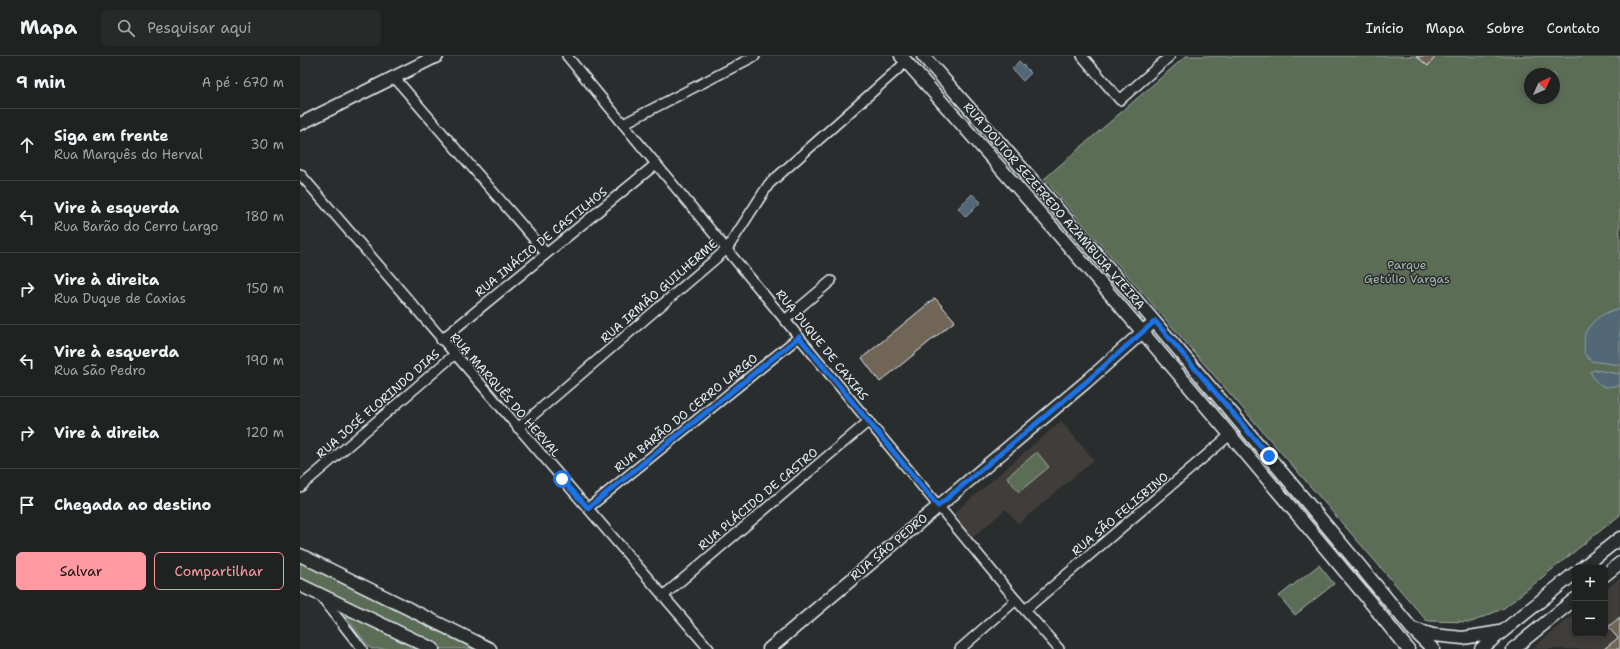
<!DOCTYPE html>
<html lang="pt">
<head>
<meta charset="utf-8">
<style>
	body { margin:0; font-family:"Shantell Sans",sans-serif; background:#282a2a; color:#f1f3f6 }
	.controls { position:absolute; right:12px; bottom:12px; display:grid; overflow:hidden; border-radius:6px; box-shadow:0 2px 6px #0003 }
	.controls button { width:36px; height:36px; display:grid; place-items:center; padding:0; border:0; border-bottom:1px solid #3d3f40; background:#202222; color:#f1f3f6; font:20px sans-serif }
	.compass { position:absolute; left:1224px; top:12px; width:36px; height:36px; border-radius:50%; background:#202222; box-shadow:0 2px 6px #0003; rotate:45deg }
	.stop { position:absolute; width:12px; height:12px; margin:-9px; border:3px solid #1a73e8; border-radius:50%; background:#fff }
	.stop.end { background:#1a73e8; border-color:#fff; box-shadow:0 1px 4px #0008 }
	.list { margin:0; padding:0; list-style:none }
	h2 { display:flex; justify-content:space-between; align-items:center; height:52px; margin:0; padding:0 16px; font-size:17px }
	h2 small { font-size:13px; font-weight:400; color:#a2a4a5 }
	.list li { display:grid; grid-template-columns:26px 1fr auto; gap:12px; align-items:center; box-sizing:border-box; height:72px; padding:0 16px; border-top:1px solid #3d3f40 }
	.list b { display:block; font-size:15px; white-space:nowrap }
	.list p { margin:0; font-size:13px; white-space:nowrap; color:#a2a4a5 }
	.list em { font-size:13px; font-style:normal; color:#a2a4a5 }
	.actions { display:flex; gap:8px; padding:12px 16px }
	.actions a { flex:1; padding:9px 0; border:1px solid #ff9aa2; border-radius:6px; text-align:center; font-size:14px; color:#ff9aa2 }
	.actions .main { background:#ff9aa2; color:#111 }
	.icon { flex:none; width:22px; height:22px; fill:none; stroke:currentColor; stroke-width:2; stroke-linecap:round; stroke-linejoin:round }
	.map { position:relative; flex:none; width:1320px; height:593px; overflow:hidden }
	header { display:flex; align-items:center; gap:24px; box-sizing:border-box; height:56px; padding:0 20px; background:#202222; border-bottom:1px solid #3d3f40 }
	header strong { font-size:19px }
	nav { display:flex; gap:22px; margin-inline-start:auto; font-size:14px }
	.search { width:280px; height:36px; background:#282a2a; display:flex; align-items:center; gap:10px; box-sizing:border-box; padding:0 14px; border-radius:6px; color:#a2a4a5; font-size:15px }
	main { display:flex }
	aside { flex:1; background:#202222 }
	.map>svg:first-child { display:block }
	.built { fill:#3f3e3a }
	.green { fill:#5b6d57; stroke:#a2afa8; fill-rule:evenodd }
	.water { fill:#526876; stroke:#8e9faa }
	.building { fill:#716557; stroke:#e8f1f8 }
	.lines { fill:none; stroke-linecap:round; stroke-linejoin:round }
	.street-casing { stroke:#e8f1f8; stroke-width:12 }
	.secondary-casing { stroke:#e8f1f8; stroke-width:15 }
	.street { stroke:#2a2d2e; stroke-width:9 }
	.secondary { stroke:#2a2d2e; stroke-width:12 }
	.route { stroke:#1a73e8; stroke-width:5 }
	.labels { text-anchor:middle; stroke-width:3; stroke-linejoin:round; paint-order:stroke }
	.street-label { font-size:12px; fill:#e8f1f8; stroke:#2a2d2e }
	.park-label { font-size:12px; fill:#a9b6b0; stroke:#2a2d2e }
</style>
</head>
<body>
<header>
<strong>Mapa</strong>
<div class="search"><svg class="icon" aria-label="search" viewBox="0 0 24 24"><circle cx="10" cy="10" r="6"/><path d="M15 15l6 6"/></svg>Pesquisar aqui</div>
<nav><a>Início</a><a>Mapa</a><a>Sobre</a><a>Contato</a></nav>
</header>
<main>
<aside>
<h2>9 min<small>A pé · 670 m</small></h2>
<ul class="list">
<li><svg class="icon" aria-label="ahead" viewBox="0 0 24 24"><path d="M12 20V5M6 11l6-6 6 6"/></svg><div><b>Siga em frente</b><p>Rua Marquês do Herval</p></div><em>30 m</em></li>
<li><svg class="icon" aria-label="left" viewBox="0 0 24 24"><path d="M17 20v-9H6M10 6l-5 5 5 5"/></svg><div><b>Vire à esquerda</b><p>Rua Barão do Cerro Largo</p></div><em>180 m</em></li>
<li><svg class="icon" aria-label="right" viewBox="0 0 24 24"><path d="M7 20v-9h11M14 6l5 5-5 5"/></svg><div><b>Vire à direita</b><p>Rua Duque de Caxias</p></div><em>150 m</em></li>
<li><svg class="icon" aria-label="left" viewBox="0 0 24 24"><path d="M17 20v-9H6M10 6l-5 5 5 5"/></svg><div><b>Vire à esquerda</b><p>Rua São Pedro</p></div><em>190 m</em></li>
<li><svg class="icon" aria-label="right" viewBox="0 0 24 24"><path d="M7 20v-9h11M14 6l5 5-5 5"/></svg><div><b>Vire à direita</b></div><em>120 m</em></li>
<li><svg class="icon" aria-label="arrive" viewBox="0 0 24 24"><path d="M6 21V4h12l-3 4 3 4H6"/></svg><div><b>Chegada ao destino</b></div></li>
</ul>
<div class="actions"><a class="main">Salvar</a><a>Compartilhar</a></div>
</aside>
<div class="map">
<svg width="1320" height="593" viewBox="0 0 1320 593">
	<rect width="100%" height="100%" fill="#2a2d2e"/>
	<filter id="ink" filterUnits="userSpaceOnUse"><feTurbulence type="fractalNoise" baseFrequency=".025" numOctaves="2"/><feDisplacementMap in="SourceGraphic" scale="8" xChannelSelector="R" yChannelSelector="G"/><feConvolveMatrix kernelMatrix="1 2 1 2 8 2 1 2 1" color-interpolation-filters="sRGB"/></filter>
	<g filter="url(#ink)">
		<g class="built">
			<polygon points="761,365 794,404 718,468 706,453 672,482 652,459"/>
			<polygon points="1320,522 1320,593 1231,593 1275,558 1275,578 1305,578 1305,534"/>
		</g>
		<g class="green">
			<path d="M886 0H1320V459L1204 552 1172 566 1127 565 744 123ZM1230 18H1254V42H1230Z"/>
			<polygon points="737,396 749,411 719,436 707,421"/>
			<polygon points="0,506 174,593 140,593 0,524"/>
			<polygon points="1019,509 1034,528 995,559 979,540"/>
			<polygon points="40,553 119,593 71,593"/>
		</g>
		<g class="water">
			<polygon points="719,5 731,17 723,25 712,13"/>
			<polygon points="672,138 681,146 666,161 658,152"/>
			<path d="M1320 253V309L1291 305 1284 297C1285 291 1283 280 1286 275 1293 263 1307 254 1320 253Z"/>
			<path d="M1295 314 1320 318V329C1303 332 1300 333 1290 316Z"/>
		</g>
		<g class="building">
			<polygon points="1116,0 1136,0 1128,10"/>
			<polygon points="635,242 655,265 580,326 562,302"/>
			<polygon points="1320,561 1320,593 1304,593 1318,582 1308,571"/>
		</g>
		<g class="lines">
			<defs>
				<g id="street">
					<polyline points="267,0 716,544 759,593"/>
					<polyline points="782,0 820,44 870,0"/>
					<polyline points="94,21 246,197"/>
					<polyline points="323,68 455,0"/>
					<polyline points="0,118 409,593"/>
					<polyline points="485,264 531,225"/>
					<polyline points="141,284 356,108"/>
					<polyline points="218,372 427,193 469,128 606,6"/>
					<polyline points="0,431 154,299"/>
					<polyline points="288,452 499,281"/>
					<polyline points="20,539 62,593"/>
					<polyline points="363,540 569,365"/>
					<polyline points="725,554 930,379"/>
					<polyline points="660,593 716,544"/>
				</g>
				<g id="secondary">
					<path d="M601 0C756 173 907 350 1056 529 1074 550 1090 572 1108 593"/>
					<path d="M623 0C790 187 952 379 1112 573L1133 593"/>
					<polyline points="0,68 137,0"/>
					<polyline points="0,499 190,593"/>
					<polyline points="1282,512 1320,482"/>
					<polyline points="1305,519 1320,507"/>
					<polyline points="0,529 133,593"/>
					<polyline points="1113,573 1133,579 1163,582 1200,576"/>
					<polyline points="469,593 786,326 848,271"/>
					<polyline points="1181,593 1275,517"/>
					<polyline points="1213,593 1275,543"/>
				</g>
			</defs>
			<use href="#street" class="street-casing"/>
			<use href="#secondary" class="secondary-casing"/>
			<use href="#street" class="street"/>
			<use href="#secondary" class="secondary"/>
		</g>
	</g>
	<g class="lines" filter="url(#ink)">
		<polyline class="route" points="262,423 288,452 499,281 638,450 786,326 855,265 969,400"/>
	</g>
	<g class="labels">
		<g class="street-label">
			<text transform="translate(754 150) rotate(49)" y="4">RUA DOUTOR SEZEFREDO AZAMBUJA VIEIRA</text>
			<text transform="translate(241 186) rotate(-39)" y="4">RUA INÁCIO DE CASTILHOS</text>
			<text transform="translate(359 235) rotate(-41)" y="4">RUA IRMÃO GUILHERME</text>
			<text transform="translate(522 289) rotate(51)" y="4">RUA DUQUE DE CAXIAS</text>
			<text transform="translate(205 339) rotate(49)" y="4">RUA MARQUÊS DO HERVAL</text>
			<text transform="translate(78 348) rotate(-41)" y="4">RUA JOSÉ FLORINDO DIAS</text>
			<text transform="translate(386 357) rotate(-39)" y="4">RUA BARÃO DO CERRO LARGO</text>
			<text transform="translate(458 443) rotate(-40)" y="4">RUA PLÁCIDO DE CASTRO</text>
			<text transform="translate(820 458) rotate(-40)" y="4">RUA SÃO FELISBINO</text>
			<text transform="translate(589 491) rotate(-40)" y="4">RUA SÃO PEDRO</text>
		</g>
		<g class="park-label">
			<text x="1107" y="213">Parque<tspan x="1107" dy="14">Getúlio Vargas</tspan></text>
		</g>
	</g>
</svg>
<div class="controls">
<button>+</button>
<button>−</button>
</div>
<svg class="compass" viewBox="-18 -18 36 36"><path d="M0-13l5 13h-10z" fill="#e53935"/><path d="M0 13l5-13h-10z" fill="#a2a4a5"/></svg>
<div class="stop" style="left:262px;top:423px"></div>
<div class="stop end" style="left:969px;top:400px"></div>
</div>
</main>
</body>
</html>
